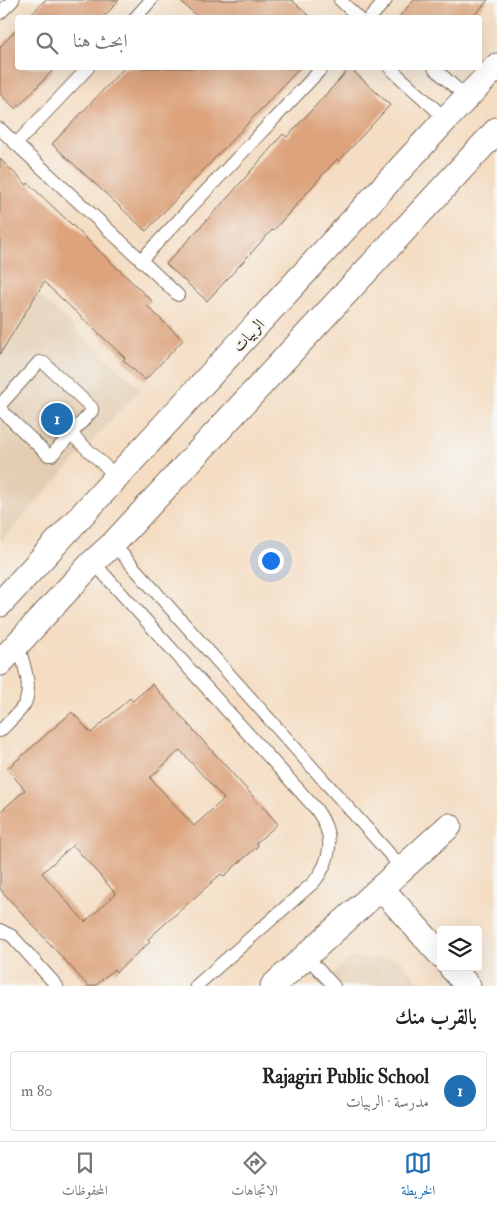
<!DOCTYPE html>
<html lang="ar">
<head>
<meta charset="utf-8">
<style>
	body { margin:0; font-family:"IM FELL Double Pica",Amiri,serif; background:#f6f6f6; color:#222; direction:rtl }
	.controls { position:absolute; right:15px; bottom:15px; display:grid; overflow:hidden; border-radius:5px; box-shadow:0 5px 20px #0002 }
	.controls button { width:45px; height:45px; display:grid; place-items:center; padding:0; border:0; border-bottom:1px solid #e0e0e0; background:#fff; color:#222; font:25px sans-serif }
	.you { position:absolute; left:270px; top:560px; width:18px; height:18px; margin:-12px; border:4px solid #fff; border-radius:50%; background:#1a73e8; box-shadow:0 0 0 8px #1a73e833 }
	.badge { display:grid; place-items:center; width:32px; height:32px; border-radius:50%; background:#1f6fb2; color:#fff; font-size:16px; font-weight:700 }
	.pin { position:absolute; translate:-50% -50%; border:2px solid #fff; box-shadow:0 1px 5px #0006 }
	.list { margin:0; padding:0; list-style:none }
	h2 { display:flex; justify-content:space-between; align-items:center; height:65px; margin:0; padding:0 20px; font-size:21px }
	h2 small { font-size:16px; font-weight:400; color:#767676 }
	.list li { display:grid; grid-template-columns:32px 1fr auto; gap:15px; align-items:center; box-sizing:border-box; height:80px; margin:0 10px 10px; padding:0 10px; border:1px solid #e0e0e0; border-radius:5px }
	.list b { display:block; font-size:19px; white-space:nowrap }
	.list p { margin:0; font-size:16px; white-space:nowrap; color:#767676 }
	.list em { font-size:16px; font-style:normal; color:#767676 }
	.icon { flex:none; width:28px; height:28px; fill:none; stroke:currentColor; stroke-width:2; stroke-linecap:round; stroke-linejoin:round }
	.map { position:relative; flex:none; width:497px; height:986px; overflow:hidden; direction:ltr }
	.search { position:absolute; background:#fff; box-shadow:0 5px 20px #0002; left:15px; right:15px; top:15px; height:55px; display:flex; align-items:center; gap:12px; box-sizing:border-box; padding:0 18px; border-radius:5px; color:#767676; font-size:19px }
	.sheet { height:155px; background:#fff }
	nav { display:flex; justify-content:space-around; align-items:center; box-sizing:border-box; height:70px; border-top:1px solid #e0e0e0; background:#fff; font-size:14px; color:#767676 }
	nav a { display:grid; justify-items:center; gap:2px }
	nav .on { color:#1f6fb2 }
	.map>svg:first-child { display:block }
	.built { fill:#e3cdb2 }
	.building { fill:#dca37b; fill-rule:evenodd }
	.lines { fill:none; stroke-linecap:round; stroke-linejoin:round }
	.lane-casing { stroke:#7c6958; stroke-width:14 }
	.street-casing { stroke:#7c6958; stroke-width:27 }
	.lane { stroke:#fff; stroke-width:12 }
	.street { stroke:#fff; stroke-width:25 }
	.labels { text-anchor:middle; stroke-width:4.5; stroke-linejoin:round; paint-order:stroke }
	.street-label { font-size:16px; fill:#3b2a1e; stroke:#f6f6f2 }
</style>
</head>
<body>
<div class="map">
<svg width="497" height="986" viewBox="0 0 497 986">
	<rect width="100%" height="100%" fill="#f6f6f2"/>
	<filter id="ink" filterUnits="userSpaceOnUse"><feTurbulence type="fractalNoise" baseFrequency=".02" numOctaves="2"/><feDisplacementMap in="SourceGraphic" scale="10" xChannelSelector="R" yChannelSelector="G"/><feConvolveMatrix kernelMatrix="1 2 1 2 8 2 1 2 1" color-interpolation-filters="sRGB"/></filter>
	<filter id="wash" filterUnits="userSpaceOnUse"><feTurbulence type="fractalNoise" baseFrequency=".0096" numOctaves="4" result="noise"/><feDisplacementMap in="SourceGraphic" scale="20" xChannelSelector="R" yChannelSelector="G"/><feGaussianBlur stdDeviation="1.12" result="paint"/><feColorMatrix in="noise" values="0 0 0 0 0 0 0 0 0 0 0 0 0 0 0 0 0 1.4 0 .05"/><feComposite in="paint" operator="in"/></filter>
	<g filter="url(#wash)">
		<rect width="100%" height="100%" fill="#f4ddc3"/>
		<g class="built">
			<polygon points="0,259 140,389 0,542"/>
			<polygon points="352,957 399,959 423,986 319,986"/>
		</g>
		<g id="blocks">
			<g class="building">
				<polygon points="45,0 119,0 103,18 28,18"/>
				<polygon points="179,0 292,0 311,18 199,18"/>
				<polygon points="414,0 488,0 472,18 398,18"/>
				<polygon points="18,28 18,68 55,68 16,109 0,94 0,47"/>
				<polygon points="124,68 300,68 146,231 52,144"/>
				<polygon points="350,68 390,105 339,161 337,159 273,231 272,230 207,301 166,264 231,194 283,134 287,137"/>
				<polygon points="0,159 27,185 28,183 152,301 147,306 183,340 145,380 123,360 125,358 44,282 0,354"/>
				<path d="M152 684 278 824 256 843 258 846 224 876 221 874 148 939 150 942 116 972 114 969 95 986H88L0 889V812L25 790 7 769 72 712 91 733 130 698 133 701ZM180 750 224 799 194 826 150 778ZM73 845 116 894 85 922 42 873Z"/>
			</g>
		</g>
	</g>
	<g filter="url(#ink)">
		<use href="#blocks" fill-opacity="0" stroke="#7c6958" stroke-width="1"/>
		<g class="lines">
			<defs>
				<g id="lane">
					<polyline points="340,0 359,18"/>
					<polyline points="0,13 13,0"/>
					<polyline points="135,18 151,0"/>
					<polyline points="370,18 386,0"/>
					<polyline points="390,68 446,119"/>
					<polyline points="434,68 467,98"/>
					<polyline points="0,129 141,260"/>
					<polyline points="16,144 88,68"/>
					<polyline points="178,295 141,260 322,68"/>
					<polyline points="0,405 39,362 44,363 92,408 92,411 52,455 48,455 0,409"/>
					<polyline points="71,434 117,477"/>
					<polyline points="113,544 402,868"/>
					<path d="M93 562 316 809C335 835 333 858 314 882L196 986"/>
					<path d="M0 731C8 723 18 714 24 705 34 687 22 661 18 643"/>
					<polyline points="0,930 12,936 57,986"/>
					<polyline points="306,956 334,986"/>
				</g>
				<g id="street">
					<polyline points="0,604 446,119 497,66"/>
					<polyline points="0,663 93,562 113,544 497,130"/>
					<polyline points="381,888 441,955"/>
					<polyline points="451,967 468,986"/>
					<polyline points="273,986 449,826"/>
				</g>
			</defs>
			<use href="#lane" class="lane-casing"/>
			<use href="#street" class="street-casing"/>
			<use href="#lane" class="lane"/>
			<use href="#street" class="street"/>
		</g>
	</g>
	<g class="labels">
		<g class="street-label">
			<text transform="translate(248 335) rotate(-47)" y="6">الربيات</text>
		</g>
	</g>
</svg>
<div class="controls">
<button><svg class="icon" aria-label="layers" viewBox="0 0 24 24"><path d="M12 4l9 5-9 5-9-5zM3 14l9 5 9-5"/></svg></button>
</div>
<div class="you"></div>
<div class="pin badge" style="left:57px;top:419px">1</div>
<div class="search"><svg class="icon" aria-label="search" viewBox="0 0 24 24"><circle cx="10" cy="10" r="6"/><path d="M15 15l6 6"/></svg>ابحث هنا</div>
</div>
<section class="sheet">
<h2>بالقرب منك<small></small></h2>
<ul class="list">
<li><span class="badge">1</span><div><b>Rajagiri Public School</b><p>مدرسة · الربيات</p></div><em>80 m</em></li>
</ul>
</section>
<nav>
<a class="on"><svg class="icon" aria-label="map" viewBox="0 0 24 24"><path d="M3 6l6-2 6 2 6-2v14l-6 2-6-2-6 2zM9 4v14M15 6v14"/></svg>الخريطة</a>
<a><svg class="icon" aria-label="directions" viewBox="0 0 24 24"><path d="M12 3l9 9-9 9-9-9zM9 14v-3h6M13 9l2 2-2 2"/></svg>الاتجاهات</a>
<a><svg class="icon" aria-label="saved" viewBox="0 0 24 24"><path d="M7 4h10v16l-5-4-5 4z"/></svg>المحفوظات</a>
</nav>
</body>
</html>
